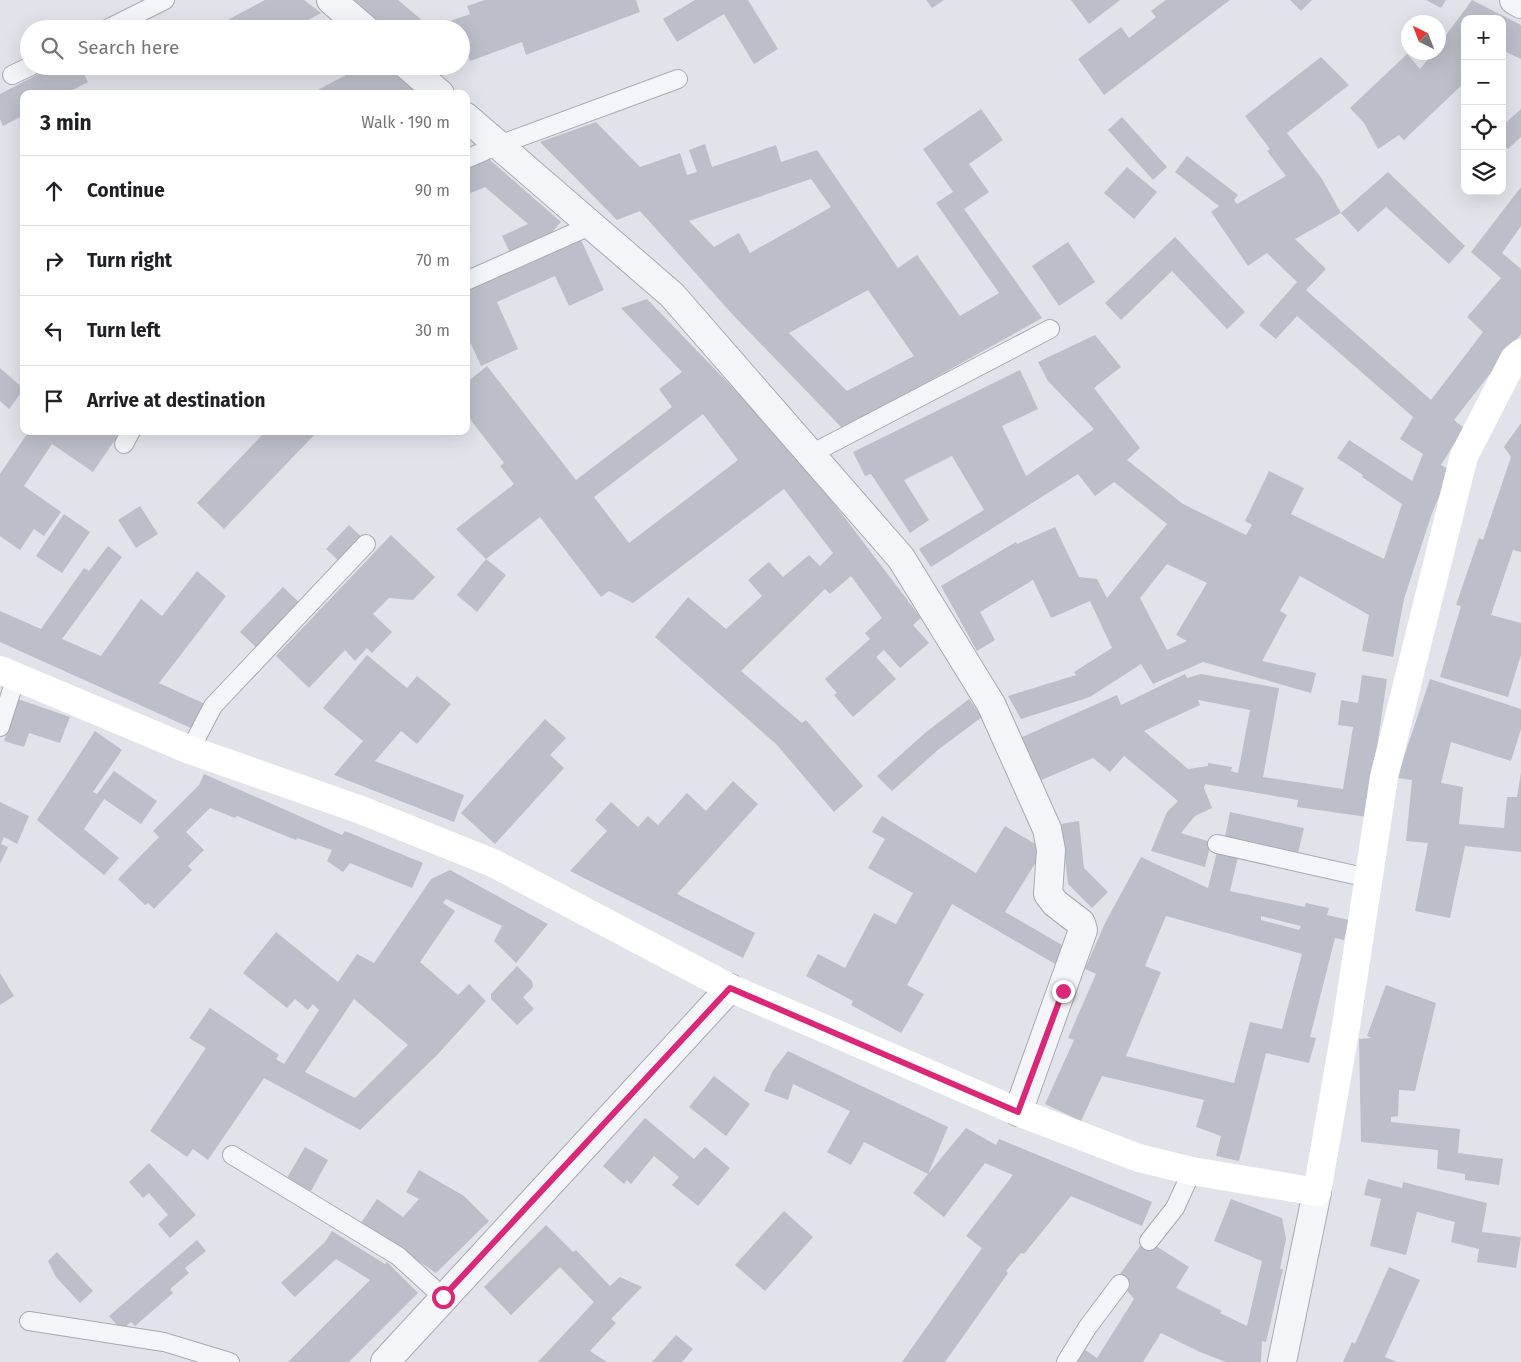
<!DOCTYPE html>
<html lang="en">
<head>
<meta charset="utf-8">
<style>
	body { margin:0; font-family:"Fira Sans",sans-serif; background:#f6f6f6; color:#202124 }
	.controls { position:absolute; right:15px; top:15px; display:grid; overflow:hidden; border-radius:10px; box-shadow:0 5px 20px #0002 }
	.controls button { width:45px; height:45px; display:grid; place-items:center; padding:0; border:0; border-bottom:1px solid #e0e0e0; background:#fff; color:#202124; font:25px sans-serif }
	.compass { position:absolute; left:1401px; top:15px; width:45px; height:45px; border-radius:50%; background:#fff; box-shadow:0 5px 20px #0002; rotate:318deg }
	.stop { position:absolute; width:15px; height:15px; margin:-11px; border:4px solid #db2777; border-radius:50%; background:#fff }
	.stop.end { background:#db2777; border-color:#fff; box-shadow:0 1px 5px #0008 }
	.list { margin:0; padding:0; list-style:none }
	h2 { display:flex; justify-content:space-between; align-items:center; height:65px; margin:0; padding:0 20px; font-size:21px }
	h2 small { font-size:16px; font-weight:400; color:#757577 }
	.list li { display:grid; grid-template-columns:32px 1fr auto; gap:15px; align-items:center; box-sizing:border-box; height:70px; padding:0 20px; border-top:1px solid #e0e0e0 }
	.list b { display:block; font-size:19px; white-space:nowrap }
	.list em { font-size:16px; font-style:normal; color:#757577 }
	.icon { flex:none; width:28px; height:28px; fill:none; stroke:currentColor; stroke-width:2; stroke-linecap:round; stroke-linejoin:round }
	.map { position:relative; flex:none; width:1521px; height:1362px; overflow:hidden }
	.search { position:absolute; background:#fff; box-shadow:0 5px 20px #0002; left:20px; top:20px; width:450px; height:55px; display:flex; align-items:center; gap:12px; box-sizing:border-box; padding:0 18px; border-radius:28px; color:#757577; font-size:19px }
	.panel { position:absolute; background:#fff; box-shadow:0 5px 20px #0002; left:20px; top:90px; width:450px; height:345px; border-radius:10px }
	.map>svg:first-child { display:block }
	.building { fill:#bcbec9; fill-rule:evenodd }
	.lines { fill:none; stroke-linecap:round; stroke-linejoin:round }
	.lane-casing { stroke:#a7a9b4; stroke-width:20 }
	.street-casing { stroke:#a7a9b4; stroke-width:30 }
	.lane { stroke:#f4f5f8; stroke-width:18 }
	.street { stroke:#f4f5f8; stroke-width:28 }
	.secondary { stroke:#fff; stroke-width:28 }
	.route { stroke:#db2777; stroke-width:6 }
</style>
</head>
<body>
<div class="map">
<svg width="1521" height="1362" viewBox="0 0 1521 1362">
	<rect width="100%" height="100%" fill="#e2e3ea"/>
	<g class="building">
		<polygon points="265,0 304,0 321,13 292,29 211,29"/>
		<polygon points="354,0 398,0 431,28 470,14 467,6 485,0 636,0 640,12 526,55 522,42 470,61 464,45 461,46 461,29 387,29"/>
		<polygon points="695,0 748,0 778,49 754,64 724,14 677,42 663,19"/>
		<polygon points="926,0 944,0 932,8"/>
		<polygon points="1071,0 1120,0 1089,24"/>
		<polygon points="1166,0 1230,0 1104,95 1078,59 1121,27 1129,38 1156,17 1151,11"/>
		<polygon points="1290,0 1312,0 1301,11"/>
		<polygon points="1426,0 1446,0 1441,8"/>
		<polygon points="1472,0 1521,25 1521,59 1502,50 1502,19 1465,19 1465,82 1404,140 1399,135 1378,149 1364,123 1350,108 1407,54 1420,69 1434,52 1438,52 1438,46"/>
		<path d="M1321 57 1349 85 1287 133 1322 179 1341 213 1295 239 1326 269 1306 290 1431 400 1483 332 1467 317 1501 278 1471 252 1521 187V226L1502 253 1521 269V334L1454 420 1464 428 1441 465 1450 470 1431 516 1404 599 1393 657 1362 651 1369 615 1300 576 1280 611 1287 615 1262 661 1316 673 1311 693 1203 662 1153 684 1141 664 1090 697 1021 719 1008 696 1076 675 1074 672 1112 648 1090 601 1051 618 1033 580 980 612 995 640 977 651 941 586 1016 542 1017 544 1055 527 1079 577 1097 579 1107 598 1167 524 1114 482 1095 496 1078 474 931 567 919 549 984 510 952 456 904 480 929 520 910 533 871 474 865 476 853 452 1020 370 1038 409 1002 426 1026 476 1094 429 1048 381 1038 362 1095 335 1121 367 1094 388 1140 448 1127 460 1183 504 1246 535 1252 525 1245 521 1269 471 1304 488 1291 514 1384 559 1402 504 1362 477 1363 475 1337 458 1349 440 1412 481 1423 454 1400 439 1413 417 1297 316 1276 339 1259 325 1297 282 1267 253 1248 266 1211 212 1219 206 1175 172 1187 156 1238 195 1234 200 1237 204 1286 176 1267 151 1270 149 1245 116ZM1167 564 1207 583 1176 635 1187 641 1167 650 1140 598Z"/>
		<polygon points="54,66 80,66 88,82 65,94 24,94 24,115 3,126 0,119 0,94"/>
		<polygon points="363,66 393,66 425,94 310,94"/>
		<path d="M981 109 1003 140 969 164 989 192 964 209 1042 318 843 429 733 315 640 211 617 220 540 142 596 122 640 167 680 153 687 175 697 172 689 150 705 144 712 167 776 145 781 162 817 150 898 268 917 255 960 316 999 293 936 203 953 192 923 149ZM811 179 831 207 750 253 739 233 714 247 689 221ZM868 290 914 356 847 391 789 333Z"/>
		<polygon points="1521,109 1521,137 1508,149 1502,143 1502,126"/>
		<polygon points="1122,117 1167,167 1153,180 1108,130"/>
		<polygon points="489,159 561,222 545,240 511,255 502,236 528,224 485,187 466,195 466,169"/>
		<polygon points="1127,167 1157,192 1134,219 1104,193"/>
		<polygon points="1388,172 1465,246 1449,264 1386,207 1358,232 1341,213"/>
		<polygon points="1175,237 1245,312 1227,329 1172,271 1121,320 1105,303"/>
		<polygon points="581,240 604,290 569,306 555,276 497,302 518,349 481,366 466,333 466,292"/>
		<polygon points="1068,242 1095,282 1059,306 1032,266"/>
		<path d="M647 299 794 451 921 618 913 625 929 643 900 668 884 650 876 657 896 679 853 717 834 695 837 693 825 679 870 639 865 633 882 618 851 576 830 594 825 589 741 671 802 723 806 720 863 786 834 812 777 745 655 637 688 597 726 629 762 596 748 580 769 562 783 577 809 555 820 566 833 553 784 489 633 603 609 591 601 597 540 517 486 559 456 529 514 484 500 466 504 463 466 414V383L487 366 576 480 672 407 659 389 682 372 621 308ZM703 414 738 460 629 543 594 497Z"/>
		<polygon points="0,368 24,389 9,409 0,401"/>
		<polygon points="1521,423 1521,552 1513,550 1491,615 1521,623 1521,655 1508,697 1440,677 1461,606 1456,605 1479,538 1483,540 1511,457 1504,447"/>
		<polygon points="29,431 121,431 93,472 52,444 24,486 61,512 44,536 34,529 20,550 0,536 0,474"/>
		<polygon points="266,431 318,431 224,529 197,503"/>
		<polygon points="140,506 158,534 136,548 118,520"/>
		<polygon points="64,514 90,532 62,573 36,556"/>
		<polygon points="349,525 366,541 343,565 326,549"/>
		<polygon points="391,535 435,577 413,600 389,598 373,614 392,632 372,653 367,648 355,661 345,650 309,688 276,656"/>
		<polygon points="108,546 122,557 62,639 101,656 141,599 162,616 197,571 226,596 159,683 205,704 193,729 0,642 0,611 41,629 84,568 89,571"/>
		<polygon points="486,559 506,575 477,612 457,595"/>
		<polygon points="283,587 303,606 260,651 240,632"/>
		<polygon points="367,655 407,688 417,676 451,704 417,744 401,731 375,761 464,795 454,822 334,775 363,741 323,708"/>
		<path d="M1185 674 1187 678 1201 674 1279 688 1263 777 1343 789 1353 727 1338 725 1341 700 1358 703 1362 675 1387 679 1367 817 1297 807 1298 800 1205 784 1204 788 1212 808 1195 816 1181 833 1211 842 1205 867 1151 851 1167 812 1178 801 1124 756 1110 772 1093 758 1039 781 1020 738 1117 695 1121 705ZM1198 700 1250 710 1238 773 1231 771 1232 767 1208 763V766L1188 769 1144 731 1200 705Z"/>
		<polygon points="1430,679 1521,709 1521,729 1511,761 1451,742 1441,783 1463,787 1459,824 1504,828 1507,797 1517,797 1521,772 1521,852 1465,846 1450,918 1415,911 1428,843 1406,841 1412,780 1397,778"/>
		<polygon points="18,699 70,717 60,743 29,733 24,747 4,741"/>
		<polygon points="969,699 982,717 939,749 892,791 877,776 925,733"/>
		<polygon points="545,719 566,738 550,755 564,768 495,844 461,813"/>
		<polygon points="95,731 122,750 93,792 97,794 114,771 157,801 141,824 104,799 84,829 119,858 104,875 37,820"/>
		<polygon points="204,774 342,835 345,831 423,863 412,888 350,863 343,872 327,861 332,850 297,838 296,840 237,816 235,818 210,808 186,832 204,850 188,866 192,870 154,909 148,903 145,905 118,879 159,837 153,831 199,785"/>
		<polygon points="733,781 758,804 677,894 755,933 743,958 570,871 607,831 595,820 611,802 638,827 648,816 658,825 687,793 706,811"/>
		<polygon points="0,802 29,816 17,844 4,837 1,844 8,847 0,864"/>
		<polygon points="1230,812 1304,828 1298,853 1225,837"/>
		<polygon points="882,816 976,873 1005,826 1044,849 1005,912 1062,945 1062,968 952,904 907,985 924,994 901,1033 851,1005 853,1001 806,976 818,954 845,968 874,913 896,924 913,893 868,868 885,839 872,832"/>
		<polygon points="1079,821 1084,868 1108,892 1092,908 1068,884 1061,824"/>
		<path d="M1217 852 1238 857 1230 891 1305 907 1306 903 1329 908 1327 915 1349 920 1344 940 1335 938 1310 1037 1316 1038 1309 1063 1266 1053 1239 1161 1216 1156 1221 1136 1196 1127 1204 1100 1102 1076 1081 1121 1045 1104 1074 1040 1068 1038 1096 974 1085 969 1105 923 1141 857 1208 888ZM1166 916 1302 954 1282 1029 1250 1022 1234 1083 1126 1056 1161 972 1145 966ZM1261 916 1301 926 1299 930 1261 920Z"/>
		<path d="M450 870 548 924 516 963 494 941 502 926 446 899 443 903 455 911 420 962 458 995 469 984 486 1001 438 1054 360 1130 264 1078 208 1160 193 1149 187 1157 150 1131 206 1048 189 1038 210 1008 279 1055 276 1059 284 1064 319 1010 313 1004 308 1010 295 999 287 1008 243 973 276 932 338 982 357 954 374 963 431 879ZM354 999 408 1045 355 1098 305 1072Z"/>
		<polygon points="517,966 532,981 533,987 523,997 534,1009 517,1025 491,999 491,994"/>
		<polygon points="0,973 14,996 0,1005"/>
		<polygon points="1386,985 1436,1003 1415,1091 1399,1090 1398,1116 1391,1117 1391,1122 1460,1129 1458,1153 1503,1159 1499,1185 1465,1180 1465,1174 1437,1169 1438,1150 1361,1142 1359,1039 1372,1038 1367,1036"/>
		<polygon points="788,1051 948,1127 928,1174 966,1128 996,1145 999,1139 1152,1202 1142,1226 1071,1196 1024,1254 1021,1253 1006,1271 1008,1273 945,1362 902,1362 982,1248 966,1236 1013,1175 985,1163 944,1217 913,1193 928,1174 864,1142 851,1165 827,1152 850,1111 793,1084 788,1100 764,1091 772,1072"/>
		<polygon points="714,1076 750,1104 726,1136 689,1107"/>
		<polygon points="645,1118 694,1159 705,1147 730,1168 698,1206 672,1185 679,1177 654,1156 631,1184 627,1180 624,1184 603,1166"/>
		<polygon points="305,1147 328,1160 311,1191 287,1178"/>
		<polygon points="149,1163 196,1215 170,1238 158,1224 168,1215 149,1193 143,1198 129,1182"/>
		<polygon points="419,1170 464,1196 489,1221 436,1273 361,1223 377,1199 403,1217 419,1199 406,1192"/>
		<polygon points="1368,1179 1402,1188 1403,1182 1487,1203 1482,1232 1521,1237 1516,1268 1477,1262 1479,1249 1451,1242 1455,1222 1417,1212 1406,1255 1370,1246 1381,1199 1364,1195"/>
		<polygon points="1231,1199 1282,1218 1286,1239 1280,1269 1283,1269 1266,1342 1262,1341 1261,1362 1226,1362 1200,1352 1161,1333 1143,1362 1072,1362 1081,1347 1097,1358 1134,1299 1124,1287 1115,1281 1145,1239 1189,1267 1176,1288 1222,1311 1220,1313 1247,1326 1262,1261 1214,1241"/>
		<polygon points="784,1211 813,1237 765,1291 735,1265"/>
		<polygon points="546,1225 573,1252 576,1250 610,1286 620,1277 642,1287 611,1319 616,1323 590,1351 607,1362 538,1362 594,1302 560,1267 511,1315 484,1287"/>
		<polygon points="332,1231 385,1264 387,1262 418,1293 349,1362 288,1362 370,1280 336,1259 295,1297 281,1283 325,1242"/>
		<polygon points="197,1240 206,1251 185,1268 189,1273 170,1289 173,1293 135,1326 131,1322 122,1330 109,1316"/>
		<polygon points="57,1252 93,1291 80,1303 56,1277 48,1261"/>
		<polygon points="1389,1267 1420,1280 1385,1357 1397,1362 1343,1362 1352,1342 1355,1344"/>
		<polygon points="676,1335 693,1349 682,1362 652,1362"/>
	</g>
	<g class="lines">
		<defs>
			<g id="lane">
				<polyline points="107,29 165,0"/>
				<polyline points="12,75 31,66"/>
				<polyline points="466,159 499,145 678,79"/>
				<polyline points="466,281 592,225"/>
				<polyline points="124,444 131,431"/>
				<polyline points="811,454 1050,329"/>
				<polyline points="0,727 16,677"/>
				<polyline points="190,750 213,706 366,544"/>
				<polyline points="1217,844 1368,878"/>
				<polyline points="232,1155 398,1256 443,1297"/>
				<polyline points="1149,1241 1175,1208 1192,1171"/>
				<polyline points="29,1321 164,1342 230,1362"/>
				<polyline points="1066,1362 1087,1328 1120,1284"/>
			</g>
			<g id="street">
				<polyline points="331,0 365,29"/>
				<polyline points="1514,0 1521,4"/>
				<polyline points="408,66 440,94"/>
				<polyline points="466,117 672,295 901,558 991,704 1047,829 1051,850 1048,894 1055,903 1081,923 1083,930 1018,1112"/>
				<polyline points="385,1362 730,988"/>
				<polyline points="1282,1362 1317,1192"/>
			</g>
		</defs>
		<use href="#lane" class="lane-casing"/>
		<use href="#street" class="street-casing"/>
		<use href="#lane" class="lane"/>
		<use href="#street" class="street"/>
		<polyline class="secondary" points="0,670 190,750 361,810 493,863 730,988 1018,1112 1139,1158 1192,1171 1317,1192 1346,1026 1384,777 1464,456 1514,359 1521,353"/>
	</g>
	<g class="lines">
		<polyline class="route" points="443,1297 730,988 1018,1112 1063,991"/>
	</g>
</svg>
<div class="controls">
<button>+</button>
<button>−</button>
<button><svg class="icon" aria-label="locate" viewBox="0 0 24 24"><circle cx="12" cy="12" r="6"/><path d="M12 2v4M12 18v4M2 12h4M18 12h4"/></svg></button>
<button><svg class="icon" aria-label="layers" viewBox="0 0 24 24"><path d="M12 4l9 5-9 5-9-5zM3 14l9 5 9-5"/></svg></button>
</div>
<svg class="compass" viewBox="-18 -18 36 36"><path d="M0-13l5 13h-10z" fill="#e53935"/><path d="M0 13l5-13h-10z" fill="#757577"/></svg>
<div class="stop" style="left:443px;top:1297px"></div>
<div class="stop end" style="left:1063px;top:991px"></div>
<div class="search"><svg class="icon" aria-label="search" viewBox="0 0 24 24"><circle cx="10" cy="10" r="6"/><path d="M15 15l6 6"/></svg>Search here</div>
<section class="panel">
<h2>3 min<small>Walk · 190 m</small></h2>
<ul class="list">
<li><svg class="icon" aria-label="ahead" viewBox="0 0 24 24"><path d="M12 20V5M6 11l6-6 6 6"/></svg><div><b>Continue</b></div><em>90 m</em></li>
<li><svg class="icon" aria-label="right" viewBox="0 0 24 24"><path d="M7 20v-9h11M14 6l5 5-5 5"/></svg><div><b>Turn right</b></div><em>70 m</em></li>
<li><svg class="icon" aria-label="left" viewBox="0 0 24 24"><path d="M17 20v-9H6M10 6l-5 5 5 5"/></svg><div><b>Turn left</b></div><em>30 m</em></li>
<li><svg class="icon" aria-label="arrive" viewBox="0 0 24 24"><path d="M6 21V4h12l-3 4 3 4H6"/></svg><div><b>Arrive at destination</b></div></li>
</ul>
</section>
</div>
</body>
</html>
